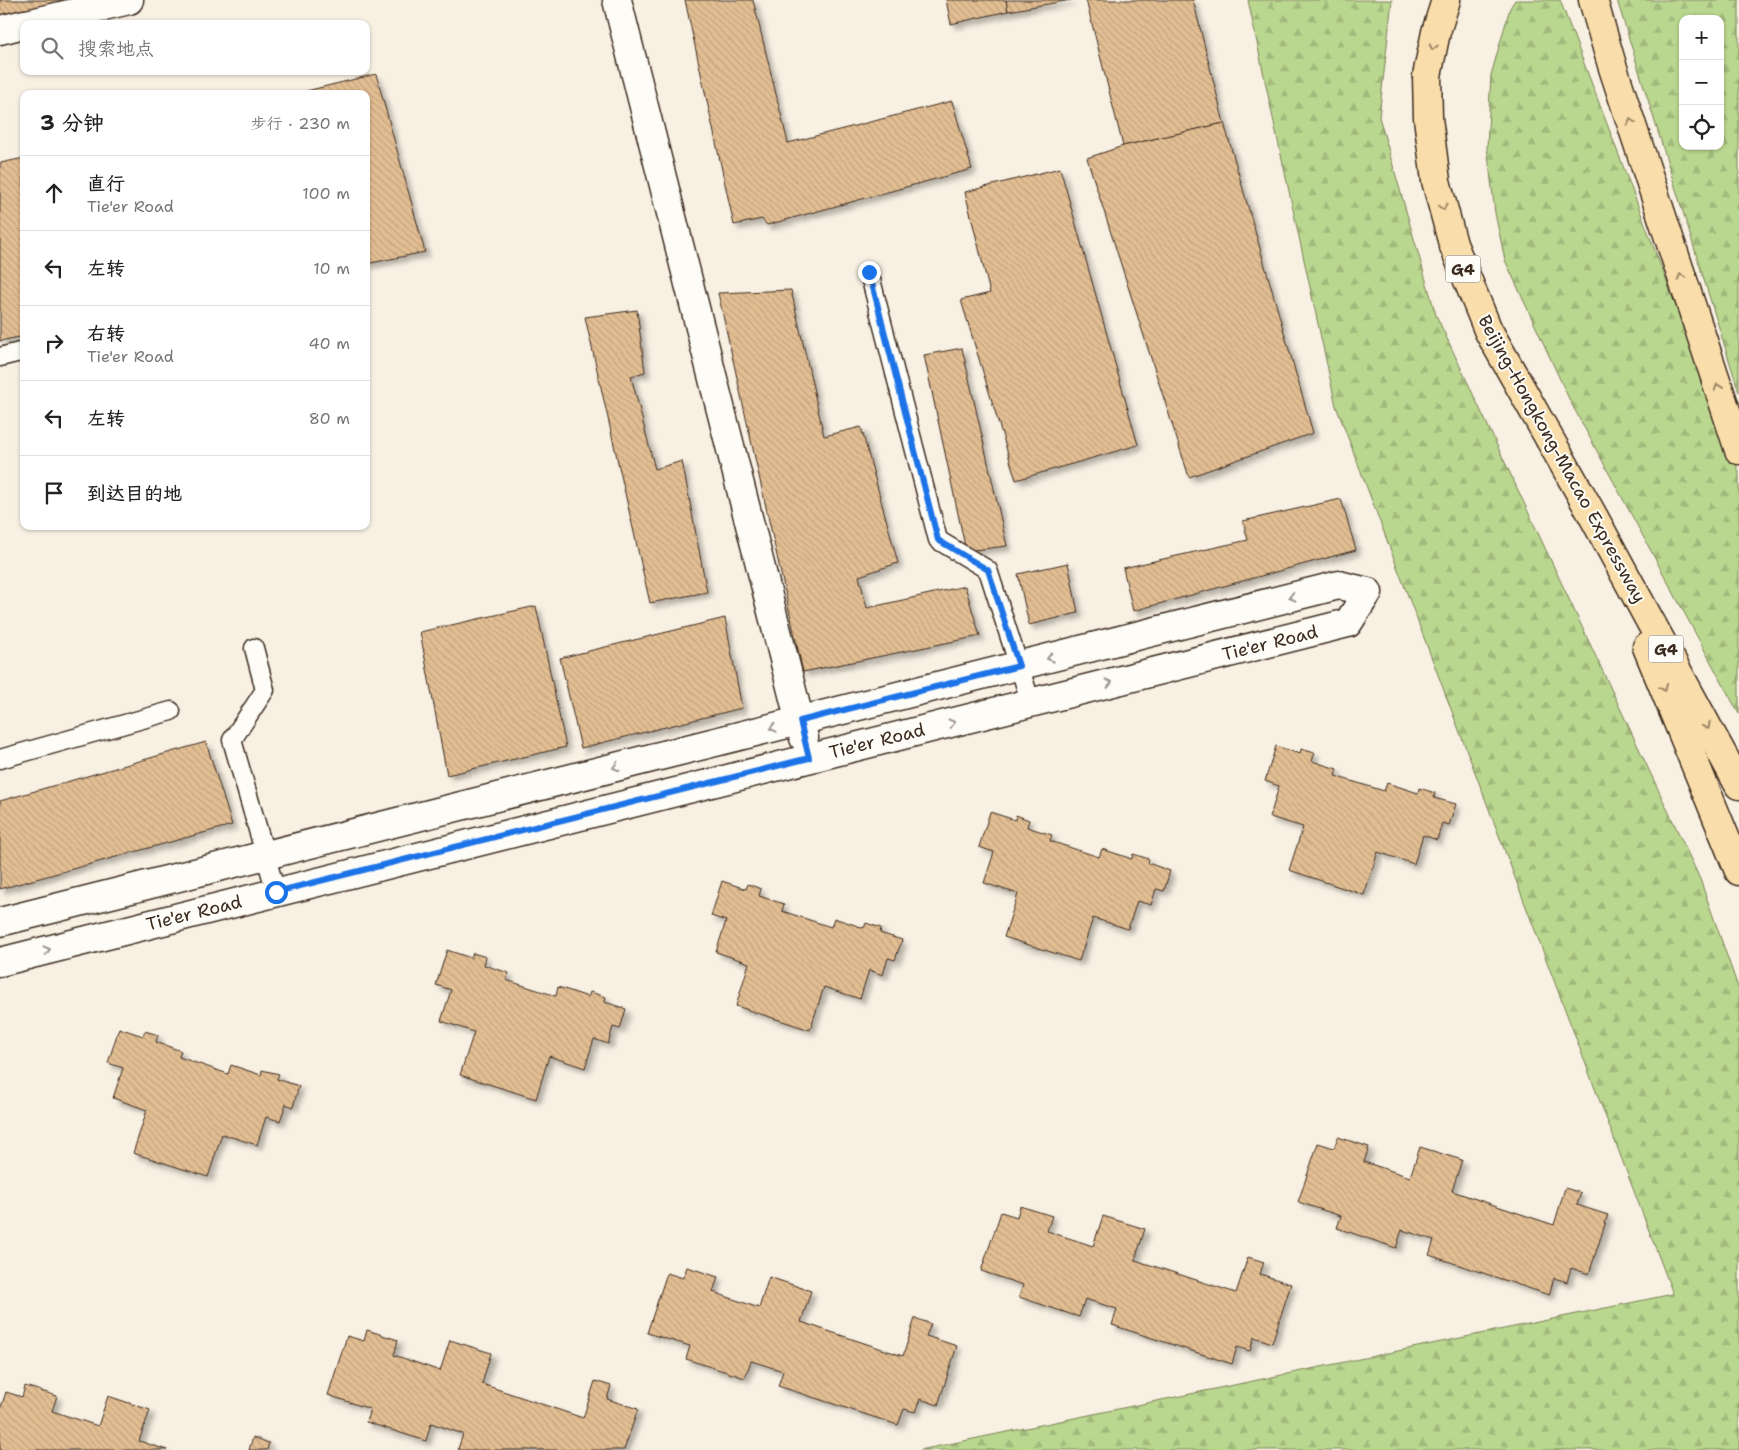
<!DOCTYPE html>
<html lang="zh">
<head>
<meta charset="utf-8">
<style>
	body { margin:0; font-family:"Shantell Sans","LXGW WenKai TC",sans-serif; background:#f6f6f6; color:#222 }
	.controls { position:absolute; right:15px; top:15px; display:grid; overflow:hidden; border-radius:10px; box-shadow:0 1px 4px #0004 }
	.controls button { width:45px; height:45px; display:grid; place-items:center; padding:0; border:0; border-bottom:1px solid #e0e0e0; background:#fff; color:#222; font:25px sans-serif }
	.stop { position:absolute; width:15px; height:15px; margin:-11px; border:4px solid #1a73e8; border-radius:50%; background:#fff }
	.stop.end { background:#1a73e8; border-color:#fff; box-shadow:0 1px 5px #0008 }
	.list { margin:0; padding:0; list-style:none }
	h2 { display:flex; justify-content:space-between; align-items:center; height:65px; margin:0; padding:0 20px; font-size:21px }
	h2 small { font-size:16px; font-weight:400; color:#767676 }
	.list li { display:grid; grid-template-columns:32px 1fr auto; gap:15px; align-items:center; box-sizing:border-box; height:75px; padding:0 20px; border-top:1px solid #e0e0e0 }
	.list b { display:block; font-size:19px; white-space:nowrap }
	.list p { margin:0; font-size:16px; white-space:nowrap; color:#767676 }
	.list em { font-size:16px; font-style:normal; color:#767676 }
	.icon { flex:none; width:28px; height:28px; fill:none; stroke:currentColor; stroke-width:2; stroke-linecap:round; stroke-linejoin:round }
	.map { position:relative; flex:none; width:1739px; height:1450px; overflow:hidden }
	.search { position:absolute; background:#fff; box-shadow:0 1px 4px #0004; left:20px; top:20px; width:350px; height:55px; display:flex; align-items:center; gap:12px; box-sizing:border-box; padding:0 18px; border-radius:10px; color:#767676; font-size:19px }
	.panel { position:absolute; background:#fff; box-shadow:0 1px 4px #0004; left:20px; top:90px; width:350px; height:440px; border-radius:10px }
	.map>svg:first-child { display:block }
	.forest { fill:url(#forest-firs); stroke:#7a8056; fill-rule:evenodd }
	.building { fill:url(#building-back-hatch); stroke:#3b2a1e; filter:url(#shadow) }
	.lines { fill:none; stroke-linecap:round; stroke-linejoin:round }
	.lane-casing { stroke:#3b2a1e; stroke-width:21 }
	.street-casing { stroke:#3b2a1e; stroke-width:31 }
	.highway-casing { stroke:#3b2a1e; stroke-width:31 }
	.lane { stroke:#fdfcf7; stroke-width:18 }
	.street { stroke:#fdfcf7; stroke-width:28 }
	.highway { stroke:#f9deab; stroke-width:28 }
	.oneway { stroke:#9a8464 }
	.oneway2 { stroke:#9c938a }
	.route { stroke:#1a73e8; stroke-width:6 }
	.labels { text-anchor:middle; stroke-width:4; stroke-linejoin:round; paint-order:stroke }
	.shield { fill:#fdfcf7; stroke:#75695f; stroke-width:1 }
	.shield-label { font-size:16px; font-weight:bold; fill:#3b2a1e }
	.street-label { font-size:18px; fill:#3b2a1e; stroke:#fdfcf7 }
</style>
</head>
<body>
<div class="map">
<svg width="1739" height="1450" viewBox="0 0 1739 1450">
	<defs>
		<pattern id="forest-firs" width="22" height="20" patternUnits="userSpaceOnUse" patternTransform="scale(1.25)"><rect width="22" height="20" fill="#bad78f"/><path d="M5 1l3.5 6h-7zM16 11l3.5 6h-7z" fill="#a1b97b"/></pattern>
		<pattern id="building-back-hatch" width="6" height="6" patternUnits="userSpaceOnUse" patternTransform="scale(1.25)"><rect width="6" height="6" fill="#e2be93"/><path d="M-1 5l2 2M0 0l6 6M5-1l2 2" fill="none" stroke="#c3a37e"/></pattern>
		<filter id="shadow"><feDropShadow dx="4.5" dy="4.5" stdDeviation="2.5" flood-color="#0004"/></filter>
	</defs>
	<rect width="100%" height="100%" fill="#f8f0e3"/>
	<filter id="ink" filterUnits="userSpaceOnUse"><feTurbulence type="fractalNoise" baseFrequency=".02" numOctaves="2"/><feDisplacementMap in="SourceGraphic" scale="10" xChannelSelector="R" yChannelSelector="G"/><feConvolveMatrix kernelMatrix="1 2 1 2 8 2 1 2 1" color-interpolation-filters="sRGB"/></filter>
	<g filter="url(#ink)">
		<g class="forest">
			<polygon points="1248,0 1392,0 1379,117 1436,315 1700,879 1739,990 1739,1450 920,1450 1673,1294 1336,406 1271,109"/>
			<polygon points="1515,0 1560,0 1739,472 1739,714 1570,401 1505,260 1495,213 1487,147 1491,75 1510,8"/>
			<path d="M1617 0H1739V392ZM1683 19H1720V146H1683Z"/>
		</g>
		<g class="building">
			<polygon points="0,0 129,0 0,30"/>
			<polygon points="685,0 753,0 788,143 952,101 972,169 767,225 762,219 734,225"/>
			<polygon points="946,0 1006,0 1008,11 951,24"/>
			<polygon points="1006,0 1071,0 1008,11"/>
			<polygon points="1086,0 1193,0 1224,123 1123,146"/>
			<polygon points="376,74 425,252 366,264 366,94 294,94"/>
			<polygon points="1224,123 1313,433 1189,477 1087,158 1123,146"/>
			<polygon points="24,158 24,336 0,341 0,163"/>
			<polygon points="1060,168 1138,445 1016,480 961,300 990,293 965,192"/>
			<polygon points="791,290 824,436 861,427 898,563 859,576 867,608 965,586 980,636 803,672 718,293"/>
			<polygon points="637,310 645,372 631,376 655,469 682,461 707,592 650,603 585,317"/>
			<polygon points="962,348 1007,546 966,551 924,355"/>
			<polygon points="1341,499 1356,550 1133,611 1123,568 1248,540 1243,521"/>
			<polygon points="1068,563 1078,613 1029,625 1018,574"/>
			<polygon points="536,606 566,747 447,775 420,632"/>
			<polygon points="725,618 742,708 581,748 560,658"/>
			<polygon points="206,742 232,825 0,889 0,801"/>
			<polygon points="1276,746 1300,754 1301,749 1315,753 1312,761 1337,769 1335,776 1384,791 1387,783 1418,793 1419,788 1435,793 1434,798 1456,804 1449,825 1442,823 1437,840 1423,835 1414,864 1378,852 1364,895 1289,870 1303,827 1270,817 1279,786 1265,781"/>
			<polygon points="990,812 1015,820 1016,815 1029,820 1027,827 1052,835 1050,841 1099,857 1102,849 1132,859 1133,854 1149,859 1148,863 1170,871 1164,891 1156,889 1151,905 1137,901 1128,929 1093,918 1079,961 1004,937 1018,894 984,883 994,852 979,847"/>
			<polygon points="722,881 746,889 748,884 761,889 759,896 784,904 782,911 831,927 834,918 864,928 866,923 881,928 880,933 902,940 895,960 888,958 883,975 869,970 860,999 824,987 810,1030 736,1006 749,963 716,952 726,921 711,916"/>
			<polygon points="447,950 471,958 473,953 486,957 484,965 509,973 506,980 556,996 558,987 588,997 590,992 606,997 605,1002 626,1009 620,1029 613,1027 608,1044 594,1039 585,1068 549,1056 536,1099 460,1075 474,1032 441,1021 451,990 436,985"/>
			<polygon points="119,1028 143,1036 145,1031 158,1035 156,1042 181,1051 179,1057 228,1074 231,1065 261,1075 262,1070 279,1074 277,1079 299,1086 293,1107 286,1104 280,1121 266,1117 257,1145 222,1134 208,1177 133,1153 147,1110 113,1098 123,1068 108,1063"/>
			<polygon points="1338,1137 1369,1147 1364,1162 1410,1177 1420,1147 1462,1160 1452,1191 1554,1225 1565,1188 1581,1193 1577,1205 1608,1215 1589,1274 1571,1268 1567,1282 1554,1278 1549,1295 1429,1255 1434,1240 1402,1230 1396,1248 1337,1228 1341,1216 1298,1202 1318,1143 1334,1148"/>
			<polygon points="1020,1206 1052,1216 1047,1231 1093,1246 1103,1216 1145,1229 1135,1260 1236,1293 1248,1257 1264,1262 1260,1274 1291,1284 1272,1343 1254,1337 1250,1351 1237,1347 1232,1364 1112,1325 1117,1309 1085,1299 1079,1317 1019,1297 1023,1285 981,1271 1001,1212 1017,1217"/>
			<polygon points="687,1267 718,1277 713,1292 759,1308 769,1277 811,1291 801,1322 903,1356 915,1318 931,1324 926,1336 957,1346 938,1405 920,1399 915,1412 904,1409 898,1425 778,1386 783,1371 751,1361 745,1378 686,1359 690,1346 647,1333 667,1273 683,1278"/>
			<polygon points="367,1330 398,1340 394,1355 440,1371 450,1340 491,1353 482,1384 583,1418 595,1381 611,1386 607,1399 638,1409 624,1450 460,1450 458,1449 463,1434 431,1423 426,1441 366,1422 370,1409 328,1395 347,1336 364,1341"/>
			<polygon points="25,1386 57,1396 52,1411 98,1426 108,1396 150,1410 139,1441 167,1450 0,1450 0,1410 6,1392 22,1397"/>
			<polygon points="253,1437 269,1443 267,1450 249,1450"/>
		</g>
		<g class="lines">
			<defs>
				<g id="lane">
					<polyline points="869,272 938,540 988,570 1031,703"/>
					<polyline points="0,357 24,351"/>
					<polyline points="254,648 265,690 232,740 276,892"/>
					<polyline points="0,759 171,711"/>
				</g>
				<g id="street">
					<polyline points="617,0 804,738"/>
					<polyline points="27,24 129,0"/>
					<polyline points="0,30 24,24"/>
					<polyline points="0,922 1339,585 1368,592 1348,623 0,962"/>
				</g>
				<g id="highway">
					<polyline points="1446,0 1436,32 1427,76 1428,118 1436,181 1453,244 1488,330 1592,514 1739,785"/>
					<polyline points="1593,0 1612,65 1739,450"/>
					<polyline points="1647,647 1739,871"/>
				</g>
			</defs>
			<use href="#lane" class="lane-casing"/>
			<use href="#street" class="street-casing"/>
			<use href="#highway" class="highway-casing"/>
			<use href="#lane" class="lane"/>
			<use href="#street" class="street"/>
			<use href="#highway" class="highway"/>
		</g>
		<defs><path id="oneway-chevron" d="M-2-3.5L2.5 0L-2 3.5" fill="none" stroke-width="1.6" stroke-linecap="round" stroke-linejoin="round" transform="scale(1.25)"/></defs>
		<g class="oneway">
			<use href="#oneway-chevron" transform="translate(1433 47) rotate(102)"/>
			<use href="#oneway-chevron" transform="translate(1631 122) rotate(-108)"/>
			<use href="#oneway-chevron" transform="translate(1443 207) rotate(75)"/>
			<use href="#oneway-chevron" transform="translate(1681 277) rotate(-108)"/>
			<use href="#oneway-chevron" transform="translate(1718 387) rotate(-109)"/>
			<use href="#oneway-chevron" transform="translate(1664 688) rotate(68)"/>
			<use href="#oneway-chevron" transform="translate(1707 726) rotate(62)"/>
		</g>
		<g class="oneway2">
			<use href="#oneway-chevron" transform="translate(1292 597) rotate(166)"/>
			<use href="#oneway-chevron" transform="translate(1050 658) rotate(166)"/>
			<use href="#oneway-chevron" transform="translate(1109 683) rotate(-14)"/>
			<use href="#oneway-chevron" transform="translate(952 723) rotate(-14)"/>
			<use href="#oneway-chevron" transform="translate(773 728) rotate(166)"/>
			<use href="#oneway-chevron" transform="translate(616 767) rotate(166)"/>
			<use href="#oneway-chevron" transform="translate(47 950) rotate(-14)"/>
		</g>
	</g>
	<g class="lines" filter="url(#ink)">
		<polyline class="route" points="276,892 809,758 800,721 1019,666 988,570 938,540 869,272"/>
	</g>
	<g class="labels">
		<g class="shield">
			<rect x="1445.5" y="255.5" width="35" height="27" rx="4"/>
			<rect x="1648.5" y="635.5" width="35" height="27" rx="4"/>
		</g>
		<g class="shield-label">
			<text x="1463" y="275">G4</text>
			<text x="1666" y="655">G4</text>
		</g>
		<g class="street-label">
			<text transform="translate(1562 459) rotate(61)" y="6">Beijing-Hongkong-Macao Expressway</text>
			<text transform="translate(1270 643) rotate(-14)" y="6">Tie'er Road</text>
			<text transform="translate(877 741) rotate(-14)" y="6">Tie'er Road</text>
			<text transform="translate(194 913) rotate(-14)" y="6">Tie'er Road</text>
		</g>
	</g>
</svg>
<div class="controls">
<button>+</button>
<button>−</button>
<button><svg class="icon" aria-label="locate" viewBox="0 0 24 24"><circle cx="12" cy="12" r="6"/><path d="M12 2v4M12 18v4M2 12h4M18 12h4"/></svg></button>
</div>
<div class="stop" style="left:276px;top:892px"></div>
<div class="stop end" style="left:869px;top:272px"></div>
<div class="search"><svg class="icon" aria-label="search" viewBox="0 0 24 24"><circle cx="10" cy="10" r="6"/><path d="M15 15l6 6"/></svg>搜索地点</div>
<section class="panel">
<h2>3 分钟<small>步行 · 230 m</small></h2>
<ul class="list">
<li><svg class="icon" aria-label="ahead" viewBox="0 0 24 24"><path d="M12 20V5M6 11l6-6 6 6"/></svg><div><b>直行</b><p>Tie'er Road</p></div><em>100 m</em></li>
<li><svg class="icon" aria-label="left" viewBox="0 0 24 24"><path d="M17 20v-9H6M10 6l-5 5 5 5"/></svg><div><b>左转</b></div><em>10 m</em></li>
<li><svg class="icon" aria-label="right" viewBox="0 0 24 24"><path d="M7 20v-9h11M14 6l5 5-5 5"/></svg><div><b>右转</b><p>Tie'er Road</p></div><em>40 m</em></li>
<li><svg class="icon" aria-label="left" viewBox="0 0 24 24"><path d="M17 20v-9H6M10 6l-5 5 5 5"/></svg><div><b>左转</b></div><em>80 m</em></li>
<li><svg class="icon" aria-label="arrive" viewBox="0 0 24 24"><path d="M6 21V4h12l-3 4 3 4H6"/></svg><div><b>到达目的地</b></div></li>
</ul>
</section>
</div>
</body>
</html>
